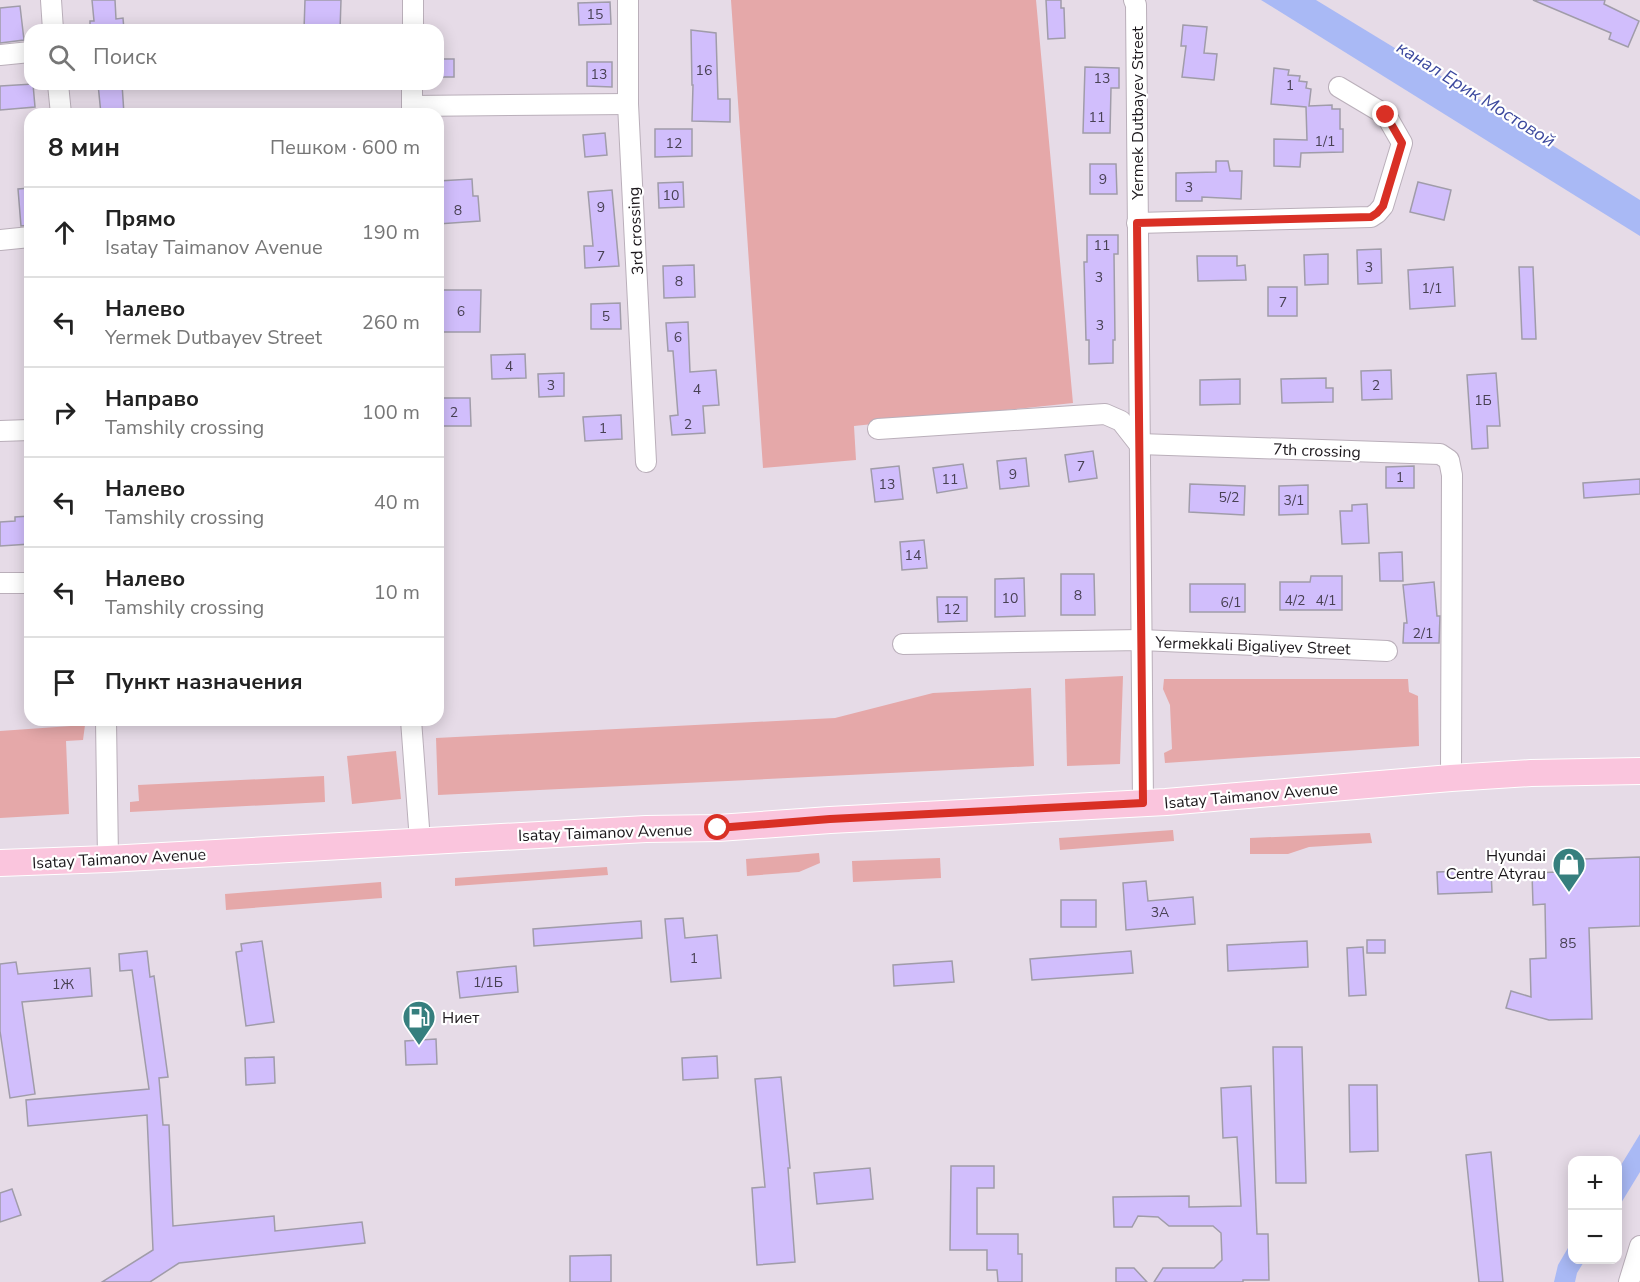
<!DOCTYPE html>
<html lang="ru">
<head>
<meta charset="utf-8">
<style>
	body { margin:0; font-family:"Nunito Sans",sans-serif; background:#f6f6f6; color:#222 }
	.controls { position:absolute; right:18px; bottom:18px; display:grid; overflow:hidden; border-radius:12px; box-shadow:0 3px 15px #0003 }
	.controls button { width:54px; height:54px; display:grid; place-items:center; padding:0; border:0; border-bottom:2px solid #e0e0e0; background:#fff; color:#222; font:30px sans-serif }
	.stop { position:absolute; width:18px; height:18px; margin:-14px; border:4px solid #d93025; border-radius:50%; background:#fff }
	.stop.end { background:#d93025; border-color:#fff; box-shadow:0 2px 6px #0008 }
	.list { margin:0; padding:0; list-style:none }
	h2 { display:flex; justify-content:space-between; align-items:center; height:78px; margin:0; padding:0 24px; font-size:26px }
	h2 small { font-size:20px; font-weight:400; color:#767676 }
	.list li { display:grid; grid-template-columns:39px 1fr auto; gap:18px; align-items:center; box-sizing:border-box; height:90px; padding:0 24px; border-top:2px solid #e0e0e0 }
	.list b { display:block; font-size:22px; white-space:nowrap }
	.list p { margin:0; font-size:20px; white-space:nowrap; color:#767676 }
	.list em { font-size:20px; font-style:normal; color:#767676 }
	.icon { flex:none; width:33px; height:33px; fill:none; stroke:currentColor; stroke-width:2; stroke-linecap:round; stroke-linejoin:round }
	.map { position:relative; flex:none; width:1640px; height:1282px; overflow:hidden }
	.search { position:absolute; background:#fff; box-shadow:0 3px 15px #0003; left:24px; top:24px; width:420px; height:66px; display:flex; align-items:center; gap:15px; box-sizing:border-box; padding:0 21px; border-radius:18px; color:#767676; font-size:22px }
	.panel { position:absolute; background:#fff; box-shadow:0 3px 15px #0003; left:24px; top:108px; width:420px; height:618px; border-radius:18px }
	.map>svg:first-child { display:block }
	.green { fill:#e5a8a9 }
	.water { fill:#a9b9f5 }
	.building { fill:#d1befc; stroke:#a09ca9; stroke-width:1.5 }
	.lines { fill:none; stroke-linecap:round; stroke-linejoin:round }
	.minor-casing { stroke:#baafba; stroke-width:22 }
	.major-casing { stroke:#fff; stroke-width:28 }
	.minor { stroke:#fff; stroke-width:20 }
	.major { stroke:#fac5dd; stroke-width:26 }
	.route { stroke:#d93025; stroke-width:8 }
	.labels { text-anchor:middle; stroke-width:4.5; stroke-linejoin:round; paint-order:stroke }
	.number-label { font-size:14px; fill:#484153 }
	.street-label { font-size:16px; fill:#1b171b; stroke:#fff }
	.poi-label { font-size:16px; fill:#1b171b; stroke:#fff; text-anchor:end }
	.water-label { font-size:18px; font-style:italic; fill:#3b489e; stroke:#fff }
</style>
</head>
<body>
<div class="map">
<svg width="1640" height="1282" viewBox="0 0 1640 1282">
	<rect width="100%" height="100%" fill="#e6dbe7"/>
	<g class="green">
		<polygon points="731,0 1036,0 1073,403 854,426 856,460 763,468"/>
		<polygon points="1123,676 1120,764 1067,766 1065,679"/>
		<polygon points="1164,679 1408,679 1409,692 1418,696 1419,746 1165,763 1164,753 1172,749 1170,705 1163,689"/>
		<polygon points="1031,688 1034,766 438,795 436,738 835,718 933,693"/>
		<polygon points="85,725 83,740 66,741 69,814 0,818 0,731"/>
		<polygon points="396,751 401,799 352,804 347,756"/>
		<polygon points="324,776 325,802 130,812 130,802 139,801 138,785"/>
		<polygon points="1173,830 1174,841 1060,850 1059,838"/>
		<polygon points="1370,833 1372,843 1309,847 1288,854 1250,854 1250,838"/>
		<polygon points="819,853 820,863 799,872 747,876 746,859"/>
		<polygon points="940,858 941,878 853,882 852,861"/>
		<polygon points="607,867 608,875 455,886 455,878"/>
		<polygon points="381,882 382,898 226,910 225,894"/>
	</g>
	<g class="water">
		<polygon points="1261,0 1316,0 1477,98 1640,200 1640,236"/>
		<polygon points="1640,1134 1640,1172 1618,1208 1618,1170"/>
		<polygon points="1572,1241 1572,1260 1585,1260 1577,1273 1575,1282 1554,1282 1558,1265"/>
	</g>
	<g class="building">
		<polygon points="92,0 115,0 116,19 123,18 124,30 90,30 90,21 94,21"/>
		<polygon points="305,0 341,0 340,30 304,30"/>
		<polygon points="1046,0 1061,0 1061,8 1064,8 1065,38 1048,39"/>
		<polygon points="1533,0 1605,0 1604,4 1639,21 1628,47 1609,39 1611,33"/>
		<polygon points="610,2 611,24 579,25 578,3"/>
		<polygon points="20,6 24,40 0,43 0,8"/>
		<polygon points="1183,25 1207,27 1204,53 1217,54 1214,80 1182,77 1186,46 1181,46"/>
		<polygon points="691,30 716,33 718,99 730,99 730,122 692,121 693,85 692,85"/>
		<rect x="438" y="59" width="16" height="18"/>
		<polygon points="587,62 612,62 612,87 587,86"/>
		<polygon points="1085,67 1119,68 1119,88 1111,88 1110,133 1083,133"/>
		<polygon points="1274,68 1289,70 1288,75 1300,76 1299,81 1307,82 1306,88 1311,89 1309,106 1332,105 1332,109 1340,109 1340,129 1343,129 1343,152 1301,153 1300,167 1274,166 1274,139 1307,140 1306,107 1271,104"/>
		<polygon points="33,84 35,107 0,110 0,86"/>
		<polygon points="98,84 122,84 124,114 101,114"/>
		<polygon points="655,129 692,129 692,156 655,157"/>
		<polygon points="605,133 607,155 585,157 583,135"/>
		<polygon points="1216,161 1228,161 1230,171 1242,171 1241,199 1202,197 1202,201 1176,201 1176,173 1216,172"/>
		<polygon points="1090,164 1116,164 1117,194 1090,194"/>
		<polygon points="472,179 473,196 478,196 480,221 438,224 438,181"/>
		<polygon points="683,182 684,207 659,208 658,183"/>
		<polygon points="1418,182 1451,190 1444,220 1410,212"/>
		<polygon points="30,188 30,225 21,226 18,189"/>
		<polygon points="612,190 619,266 585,268 584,246 593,246 588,192"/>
		<polygon points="1087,235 1118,235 1118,254 1114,254 1115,340 1113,340 1113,363 1089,364 1089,340 1086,340 1084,262 1087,262"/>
		<polygon points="1381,249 1382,283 1358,284 1357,250"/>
		<polygon points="1328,254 1328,284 1305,285 1304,255"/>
		<polygon points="1197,256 1237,256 1237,266 1245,265 1246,280 1198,281"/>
		<polygon points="694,265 695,297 664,298 663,266"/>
		<polygon points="1453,267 1455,306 1410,309 1408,270"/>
		<polygon points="1519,267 1533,267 1536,339 1522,339"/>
		<rect x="1268" y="287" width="29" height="29"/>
		<polygon points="441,290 481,290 480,332 441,332"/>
		<polygon points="620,303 621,329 591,329 591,304"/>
		<polygon points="688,322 690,372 716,370 719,405 703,406 705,433 672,435 670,416 678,415 673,351 668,351 666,323"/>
		<polygon points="525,354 526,378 492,379 491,355"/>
		<polygon points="1391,370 1392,399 1362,400 1361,371"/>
		<polygon points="564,373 564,396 539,397 538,374"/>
		<polygon points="1496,373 1500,426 1487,426 1488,448 1472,449 1467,375"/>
		<polygon points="1326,378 1326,388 1333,388 1333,402 1282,403 1281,379"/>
		<polygon points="1240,379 1240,404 1200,405 1200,380"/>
		<polygon points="438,398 470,398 471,426 438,426"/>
		<polygon points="621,415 622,439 585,441 583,417"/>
		<polygon points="1093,451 1097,478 1069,482 1065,455"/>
		<polygon points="1026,458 1029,486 1000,489 997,461"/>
		<polygon points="963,464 967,488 937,493 933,468"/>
		<polygon points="899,466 903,499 875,502 871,469"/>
		<polygon points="1414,466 1414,488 1386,488 1386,467"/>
		<polygon points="1640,479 1640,494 1584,498 1583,483"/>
		<polygon points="1190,484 1245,486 1244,515 1189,512"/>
		<polygon points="1308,485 1308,514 1279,515 1279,486"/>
		<polygon points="1367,504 1369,543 1342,544 1340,511 1352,511 1352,505"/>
		<polygon points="30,516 30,544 0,546 0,522 15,521 15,517"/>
		<polygon points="924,540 927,568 902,570 900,542"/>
		<polygon points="1402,552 1403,581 1380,581 1379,553"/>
		<polygon points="1061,574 1094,574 1095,615 1061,615"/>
		<polygon points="1311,576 1342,576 1342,610 1280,610 1280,582 1310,582"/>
		<polygon points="1024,578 1025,616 995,617 995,579"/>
		<polygon points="1434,582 1437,616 1440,616 1439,643 1403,643 1404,623 1407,623 1403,585"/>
		<rect x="1190" y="584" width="55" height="28"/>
		<polygon points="937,597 967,597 967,621 938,622"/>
		<polygon points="1640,857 1640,926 1589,928 1592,1019 1549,1020 1506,1008 1511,991 1531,997 1530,959 1546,958 1545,904 1533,905 1532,873 1584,871 1584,859"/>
		<polygon points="1491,870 1492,892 1438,894 1437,872"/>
		<polygon points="1146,881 1148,901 1193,897 1195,924 1126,930 1123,883"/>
		<rect x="1061" y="900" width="35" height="27"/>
		<polygon points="683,918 685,938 717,935 721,978 671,982 665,919"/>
		<polygon points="641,921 642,938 534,946 533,929"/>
		<rect x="1367" y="940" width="18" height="13"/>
		<polygon points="262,941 274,1022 246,1026 236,952 242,951 241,944"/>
		<polygon points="1307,941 1308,967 1228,971 1227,945"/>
		<polygon points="1363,947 1366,995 1349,996 1347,948"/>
		<polygon points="147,951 150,977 154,976 168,1077 159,1078 163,1125 169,1125 173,1226 274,1216 275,1231 362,1222 365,1243 179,1263 150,1282 102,1282 153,1250 147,1115 28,1126 26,1100 149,1089 132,970 120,971 119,954"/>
		<polygon points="1131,951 1133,973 1032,980 1030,959"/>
		<polygon points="952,961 954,982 894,986 893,965"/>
		<polygon points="16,962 18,974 90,968 92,996 22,1002 35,1094 10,1098 0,1031 0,964"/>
		<polygon points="516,966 518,992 460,998 457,972"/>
		<polygon points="436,1039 437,1064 406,1065 405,1041"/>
		<polygon points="1273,1047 1302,1047 1306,1183 1276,1183"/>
		<polygon points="717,1056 718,1078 683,1080 682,1058"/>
		<polygon points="274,1057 275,1083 246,1085 245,1058"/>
		<polygon points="781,1077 790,1168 788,1168 795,1262 757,1265 752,1188 765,1187 755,1079"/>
		<polygon points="1349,1085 1377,1085 1378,1151 1350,1152"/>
		<polygon points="1251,1086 1257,1234 1268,1234 1269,1280 1243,1280 1243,1282 1154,1282 1163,1268 1214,1268 1222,1260 1221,1233 1213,1226 1169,1226 1158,1217 1138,1216 1132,1227 1114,1227 1113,1197 1189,1196 1189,1207 1241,1206 1237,1137 1223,1138 1221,1088"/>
		<polygon points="1491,1152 1503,1282 1479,1282 1466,1155"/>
		<polygon points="951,1166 994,1166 994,1188 977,1188 977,1234 1018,1234 1018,1254 1022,1254 1022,1282 998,1282 997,1270 987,1270 987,1250 950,1250"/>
		<polygon points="870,1168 873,1199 817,1204 814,1173"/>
		<polygon points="12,1189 21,1215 0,1222 0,1193"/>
		<polygon points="611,1255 611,1282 570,1282 570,1256"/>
		<polygon points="1116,1268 1134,1268 1147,1282 1116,1282"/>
	</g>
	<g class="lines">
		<defs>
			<g id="minor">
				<polyline points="51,0 53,30"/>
				<polyline points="628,0 628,104 646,462"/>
				<polyline points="1134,0 1136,5 1143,803"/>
				<polyline points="413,30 413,0"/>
				<polyline points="0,55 30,52"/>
				<polyline points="58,84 61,114"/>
				<polyline points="412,106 628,104"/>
				<polyline points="412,114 412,84"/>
				<polyline points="1137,223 1371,217 1377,213 1383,206 1402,143 1386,115 1339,87"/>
				<polyline points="0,240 30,237"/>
				<polyline points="878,429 1105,414 1121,421 1139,444 1440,454 1449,460 1452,475 1451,778"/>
				<polyline points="0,431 30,430"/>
				<polyline points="0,583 30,583"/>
				<polyline points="903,644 1141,640 1387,651"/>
				<polyline points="106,720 108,859"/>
				<polyline points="411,720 420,841"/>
				<polyline points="1629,1282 1640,1246"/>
			</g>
			<polyline id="major" points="0,863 108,859 646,829 718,828 830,820 1166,802 1451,778 1531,773 1640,771"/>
		</defs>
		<use href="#minor" class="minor-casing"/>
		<use href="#major" class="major-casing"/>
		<use href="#minor" class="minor"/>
		<use href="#major" class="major"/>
	</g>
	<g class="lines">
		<polyline class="route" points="718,828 830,819 1143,803 1137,223 1371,217 1377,213 1383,206 1402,143 1386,115"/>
	</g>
	<defs>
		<symbol id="shop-pin" viewBox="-11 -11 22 30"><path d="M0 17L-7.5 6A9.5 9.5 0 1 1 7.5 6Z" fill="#367f7e" stroke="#fff"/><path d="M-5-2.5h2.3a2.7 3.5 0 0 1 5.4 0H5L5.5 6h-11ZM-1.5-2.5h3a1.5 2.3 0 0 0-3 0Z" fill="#fff"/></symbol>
		<symbol id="fuel-pin" viewBox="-11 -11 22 30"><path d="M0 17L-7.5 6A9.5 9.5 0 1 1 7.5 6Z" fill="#367f7e" stroke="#fff"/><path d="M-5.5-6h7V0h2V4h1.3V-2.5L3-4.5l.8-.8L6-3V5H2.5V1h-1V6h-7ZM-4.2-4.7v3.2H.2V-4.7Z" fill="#fff"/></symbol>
	</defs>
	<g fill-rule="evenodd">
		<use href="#shop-pin" x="1550" y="845" width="38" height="52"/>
		<use href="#fuel-pin" x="400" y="998" width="38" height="52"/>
	</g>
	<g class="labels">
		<g class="number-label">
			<text x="595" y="19">15</text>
			<text x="704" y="75">16</text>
			<text x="599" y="79">13</text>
			<text x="1102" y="83">13</text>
			<text x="1290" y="90">1</text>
			<text x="1097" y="122">11</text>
			<text x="1325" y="146">1/1</text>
			<text x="674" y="148">12</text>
			<text x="1103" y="184">9</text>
			<text x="1189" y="192">3</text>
			<text x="671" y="200">10</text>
			<text x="601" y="212">9</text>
			<text x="458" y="215">8</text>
			<text x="1102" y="250">11</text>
			<text x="601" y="261">7</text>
			<text x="1369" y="272">3</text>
			<text x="1099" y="282">3</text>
			<text x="679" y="286">8</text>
			<text x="1432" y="293">1/1</text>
			<text x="1283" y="307">7</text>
			<text x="461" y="316">6</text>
			<text x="606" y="321">5</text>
			<text x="1100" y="330">3</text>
			<text x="678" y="342">6</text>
			<text x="509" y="371">4</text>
			<text x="551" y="390">3</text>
			<text x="1376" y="390">2</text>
			<text x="697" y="394">4</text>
			<text x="1483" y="405">1Б</text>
			<text x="454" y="417">2</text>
			<text x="688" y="429">2</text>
			<text x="603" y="433">1</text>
			<text x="1081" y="471">7</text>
			<text x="1013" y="479">9</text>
			<text x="1400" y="482">1</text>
			<text x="950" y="484">11</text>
			<text x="887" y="489">13</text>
			<text x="1229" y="502">5/2</text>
			<text x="1294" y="505">3/1</text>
			<text x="913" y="560">14</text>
			<text x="1078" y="600">8</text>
			<text x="1010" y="603">10</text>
			<text x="1295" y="605">4/2</text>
			<text x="1326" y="605">4/1</text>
			<text x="1231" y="607">6/1</text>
			<text x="952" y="614">12</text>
			<text x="1423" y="638">2/1</text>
			<text x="1160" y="917">3А</text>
			<text x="1568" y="948">85</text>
			<text x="694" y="963">1</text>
			<text x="488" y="987">1/1Б</text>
			<text x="63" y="989">1Ж</text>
		</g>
		<g class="street-label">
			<text transform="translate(1137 113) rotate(-90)" y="6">Yermek Dutbayev Street</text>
			<text transform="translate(635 231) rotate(-93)" y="6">3rd crossing</text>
			<text transform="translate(1317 450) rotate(2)" y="6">7th crossing</text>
			<text transform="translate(1253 645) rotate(2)" y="6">Yermekkali Bigaliyev Street</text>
			<text transform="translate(1251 795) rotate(-5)" y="6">Isatay Taimanov Avenue</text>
			<text transform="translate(605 832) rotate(-2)" y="6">Isatay Taimanov Avenue</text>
			<text transform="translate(119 858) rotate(-3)" y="6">Isatay Taimanov Avenue</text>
		</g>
		<g class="poi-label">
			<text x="1546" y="861">Hyundai<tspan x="1546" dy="18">Centre Atyrau</tspan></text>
			<text x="442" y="1023" text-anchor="start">Ниет</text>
		</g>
		<g class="water-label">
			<text transform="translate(1476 94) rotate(32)" y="6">канал Ерик Мостовой</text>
		</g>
	</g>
</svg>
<div class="controls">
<button>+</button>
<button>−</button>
</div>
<div class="stop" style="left:718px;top:828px"></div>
<div class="stop end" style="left:1386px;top:115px"></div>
<div class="search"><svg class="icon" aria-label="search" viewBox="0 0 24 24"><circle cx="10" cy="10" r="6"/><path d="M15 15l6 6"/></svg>Поиск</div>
<section class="panel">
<h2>8 мин<small>Пешком · 600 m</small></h2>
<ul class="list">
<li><svg class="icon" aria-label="ahead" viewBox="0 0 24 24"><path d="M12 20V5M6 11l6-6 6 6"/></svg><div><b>Прямо</b><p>Isatay Taimanov Avenue</p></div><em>190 m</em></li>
<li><svg class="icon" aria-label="left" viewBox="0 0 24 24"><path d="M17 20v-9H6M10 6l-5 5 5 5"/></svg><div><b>Налево</b><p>Yermek Dutbayev Street</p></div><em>260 m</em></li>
<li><svg class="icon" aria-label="right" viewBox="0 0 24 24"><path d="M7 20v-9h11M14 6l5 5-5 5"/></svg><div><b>Направо</b><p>Tamshily crossing</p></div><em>100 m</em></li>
<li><svg class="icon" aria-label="left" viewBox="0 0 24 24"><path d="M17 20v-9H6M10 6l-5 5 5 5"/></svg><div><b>Налево</b><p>Tamshily crossing</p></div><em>40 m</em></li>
<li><svg class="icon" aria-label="left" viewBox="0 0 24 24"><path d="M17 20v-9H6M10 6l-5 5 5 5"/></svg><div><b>Налево</b><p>Tamshily crossing</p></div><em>10 m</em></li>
<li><svg class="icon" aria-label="arrive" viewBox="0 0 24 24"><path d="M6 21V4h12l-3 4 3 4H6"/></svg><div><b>Пункт назначения</b></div></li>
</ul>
</section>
</div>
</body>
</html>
